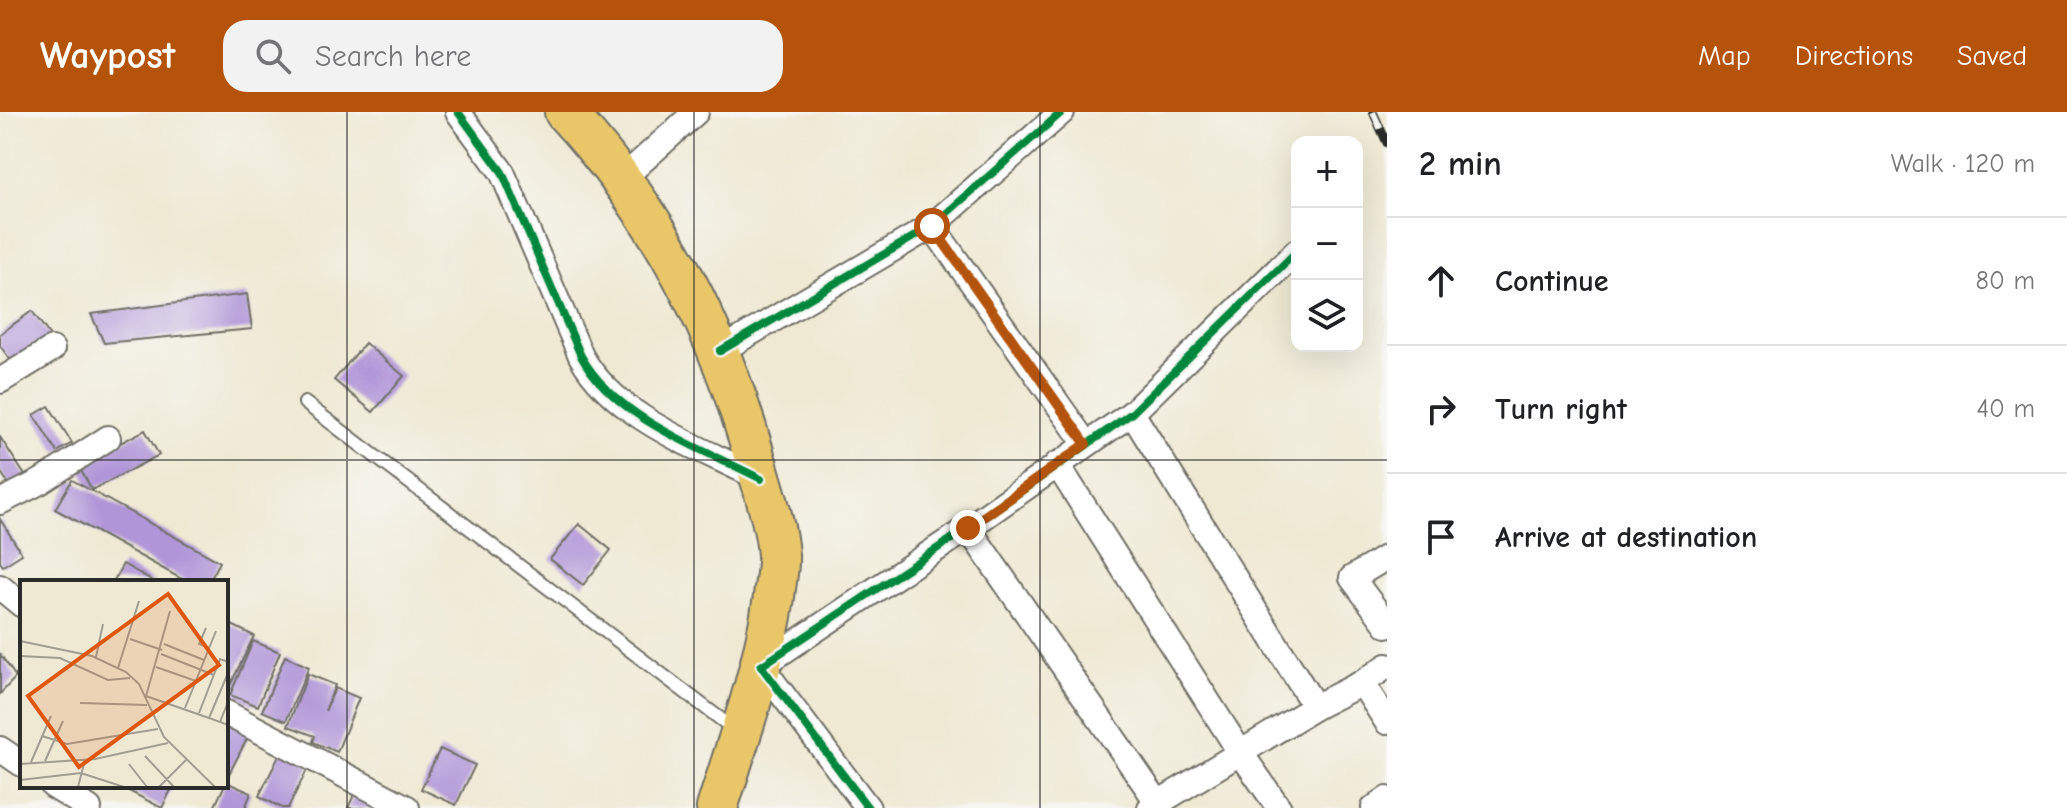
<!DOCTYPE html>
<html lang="en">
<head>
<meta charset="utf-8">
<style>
	body { margin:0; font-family:"Comic Neue",sans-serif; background:#f2f2f2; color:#202124 }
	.controls { position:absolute; right:24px; top:24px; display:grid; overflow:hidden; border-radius:16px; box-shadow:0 8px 32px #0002 }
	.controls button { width:72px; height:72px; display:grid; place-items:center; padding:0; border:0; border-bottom:2px solid #e0e0e0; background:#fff; color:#202124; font:40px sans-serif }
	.stop { position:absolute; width:24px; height:24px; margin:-18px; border:6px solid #b45309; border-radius:50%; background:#fff }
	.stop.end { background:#b45309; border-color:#fff; box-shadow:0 2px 8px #0008 }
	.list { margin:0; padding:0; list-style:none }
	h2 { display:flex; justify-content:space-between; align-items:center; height:104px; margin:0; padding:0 32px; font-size:34px }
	h2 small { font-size:26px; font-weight:400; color:#757577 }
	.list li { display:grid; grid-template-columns:52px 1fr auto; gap:24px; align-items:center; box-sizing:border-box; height:128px; padding:0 32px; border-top:2px solid #e0e0e0 }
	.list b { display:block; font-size:30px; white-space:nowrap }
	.list em { font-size:26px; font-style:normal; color:#757577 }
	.icon { flex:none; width:44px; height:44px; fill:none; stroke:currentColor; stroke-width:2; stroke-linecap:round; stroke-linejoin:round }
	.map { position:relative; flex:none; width:1387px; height:696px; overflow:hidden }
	header { display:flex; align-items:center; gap:48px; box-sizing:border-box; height:112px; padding:0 40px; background:#b45309; color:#fff }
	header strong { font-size:38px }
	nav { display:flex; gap:44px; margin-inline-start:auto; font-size:28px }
	.search { width:560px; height:72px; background:#f2f2f2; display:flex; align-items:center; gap:20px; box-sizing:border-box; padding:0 28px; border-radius:24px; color:#757577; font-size:30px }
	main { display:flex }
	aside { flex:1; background:#fff }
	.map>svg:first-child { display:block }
	.building { fill:#b096d8 }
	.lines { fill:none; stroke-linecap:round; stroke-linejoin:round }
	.service-casing { stroke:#706e66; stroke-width:16 }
	.minor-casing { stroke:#706e66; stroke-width:28 }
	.trunk-casing { stroke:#706e66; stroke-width:44 }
	.service { stroke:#fff; stroke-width:12 }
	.minor { stroke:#fff; stroke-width:24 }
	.trunk { stroke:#e9c769; stroke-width:40 }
	.rail-casing { stroke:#2b2b2b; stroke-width:9 }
	.rail { stroke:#f6f6f2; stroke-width:6; stroke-dasharray:18; stroke-linecap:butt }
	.cycleway-casing { stroke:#f6f6f2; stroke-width:13 }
	.cycleway { stroke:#00873e; stroke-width:8 }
	.route { stroke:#b45309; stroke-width:10 }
	.grid { fill:none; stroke:#2b2b2b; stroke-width:2; stroke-opacity:0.55 }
	.inset-road { fill:none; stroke:#a19d90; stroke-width:2 }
	.view { fill:#df570e; fill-opacity:0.15; stroke:#df570e; stroke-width:4 }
	.inset-edge { fill:none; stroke:#2b2b2b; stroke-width:4 }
</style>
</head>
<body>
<header>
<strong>Waypost</strong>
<div class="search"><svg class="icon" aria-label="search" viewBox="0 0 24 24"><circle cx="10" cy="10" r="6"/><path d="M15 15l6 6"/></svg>Search here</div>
<nav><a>Map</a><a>Directions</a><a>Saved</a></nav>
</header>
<main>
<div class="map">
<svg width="1387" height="696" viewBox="0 0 1387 696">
	<rect width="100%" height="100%" fill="#f6f6f2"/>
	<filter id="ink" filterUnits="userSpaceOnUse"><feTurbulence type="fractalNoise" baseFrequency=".0125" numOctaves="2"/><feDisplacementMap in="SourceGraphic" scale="16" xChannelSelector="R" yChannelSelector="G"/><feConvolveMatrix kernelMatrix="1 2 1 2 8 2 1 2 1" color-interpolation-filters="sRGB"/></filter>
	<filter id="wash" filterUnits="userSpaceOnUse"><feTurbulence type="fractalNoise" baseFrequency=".006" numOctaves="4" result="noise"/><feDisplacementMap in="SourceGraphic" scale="32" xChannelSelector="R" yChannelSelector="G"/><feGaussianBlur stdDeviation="1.8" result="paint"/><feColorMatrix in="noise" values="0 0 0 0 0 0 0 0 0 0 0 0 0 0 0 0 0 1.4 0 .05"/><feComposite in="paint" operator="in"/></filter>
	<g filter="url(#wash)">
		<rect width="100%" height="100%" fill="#efe9d3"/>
		<g id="blocks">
			<g class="building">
				<polygon points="247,182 252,217 104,231 91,202"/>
				<polygon points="32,199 53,228 16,255 0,234 0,222"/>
				<polygon points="365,231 404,264 373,300 334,268"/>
				<polygon points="49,294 72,331 57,340 34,303"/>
				<polygon points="145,318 159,343 92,378 78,353"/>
				<polygon points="0,325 28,368 13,378 0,359"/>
				<polygon points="72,368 220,450 209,470 187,470 55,397"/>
				<polygon points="0,407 22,442 3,454 0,450"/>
				<polygon points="579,412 611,438 583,473 550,447"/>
				<polygon points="123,452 155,470 113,470"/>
				<polygon points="226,510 254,524 226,582"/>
				<polygon points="253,529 280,540 258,594 230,583"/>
				<polygon points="0,542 16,565 0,582"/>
				<polygon points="285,544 309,555 286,609 262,599"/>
				<polygon points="308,562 335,573 325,599 335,576 359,586 337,640 313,630 315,624 288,614"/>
				<polygon points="226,606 251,619 228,664 226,663"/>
				<polygon points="440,637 475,653 456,693 421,677"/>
				<polygon points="282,638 310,652 288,696 282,696 259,684"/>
				<polygon points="226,670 251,681 245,696 214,696"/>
				<polygon points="119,674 173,674 162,696"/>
				<polygon points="358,674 387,696 348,696"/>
			</g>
		</g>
	</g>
	<g filter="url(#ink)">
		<use href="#blocks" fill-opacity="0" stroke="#706e66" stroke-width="2"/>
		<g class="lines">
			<defs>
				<polyline id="service" points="305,291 735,618"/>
				<g id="minor">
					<path d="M458 0 502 60 581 244C616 307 699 335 761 367"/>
					<polyline points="622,67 696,0"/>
					<polyline points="932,114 1086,332"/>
					<polyline points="720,239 932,114 1062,0"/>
					<polyline points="0,269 52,237"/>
					<polyline points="1132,301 1315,595"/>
					<polyline points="1057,352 1240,640 1279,696"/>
					<polyline points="0,390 40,370 108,326"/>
					<polyline points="968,416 1158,691"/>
					<polyline points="1387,445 1352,466 1387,513"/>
					<polyline points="0,475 22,493"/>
					<polyline points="1362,571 1387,610"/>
					<polyline points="226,601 407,696"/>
					<polyline points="0,637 22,652"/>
					<polyline points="53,674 89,696"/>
					<polyline points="868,696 761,554 968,416 1132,301 1297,139"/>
					<polyline points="1150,696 1315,595 1362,571 1387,554"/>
					<polyline points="1374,696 1387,687"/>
				</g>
				<path id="trunk" d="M565 0C661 104 720 218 757 354 765 382 776 414 778 443 779 456 775 472 774 485 764 557 739 626 717 696"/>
			</defs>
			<use href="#service" class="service-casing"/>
			<use href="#minor" class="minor-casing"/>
			<use href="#trunk" class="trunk-casing"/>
			<use href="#service" class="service"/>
			<use href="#minor" class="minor"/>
			<use href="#trunk" class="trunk"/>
			<defs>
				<polyline id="rail" points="1373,0 1387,31"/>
			</defs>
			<use href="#rail" class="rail-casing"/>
			<use href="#rail" class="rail"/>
			<defs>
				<g id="cycleway">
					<path d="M458 0 502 60 581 244C616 307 699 335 761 367"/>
					<polyline points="720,239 932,114 1062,0"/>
					<polyline points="868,696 761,554 968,416 1132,301 1297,139"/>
				</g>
			</defs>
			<use href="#cycleway" class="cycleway-casing"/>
			<use href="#cycleway" class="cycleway"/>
		</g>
	</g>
	<g class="lines" filter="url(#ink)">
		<polyline class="route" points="932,114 1086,332 968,416"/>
	</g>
	<path class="grid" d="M347 0V696M694 0V696M1040 0V696M0 348H1387"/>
	<g transform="translate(20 468)">
		<rect width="208" height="208" fill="#efe9d3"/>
		<path class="inset-road" d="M150 31 126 116 189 138M186 48 179 64 190 68M110 59 142 70M0 61 72 76 106 92 119 104 144 157 195 207M144 64 184 80M141 74 194 95M0 76 40 78 88 100 110 98M76 77 83 44M136 87 176 101M98 88 119 21M208 122 200 142 208 145M60 123 127 125M165 128 196 51M179 133 200 79 208 82M200 142 189 138 208 93M22 156 47 164 138 149M125 176 154 207M25 181 43 141M11 182 31 136M0 184 75 179 148 163M109 184 127 207M0 200 61 193 104 207M58 207 65 180M139 207 166 180"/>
		<path class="view" d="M148 14 199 85 59 187 8 116Z"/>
		<rect width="208" height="208" class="inset-edge"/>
	</g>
</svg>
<div class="controls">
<button>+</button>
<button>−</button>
<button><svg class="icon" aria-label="layers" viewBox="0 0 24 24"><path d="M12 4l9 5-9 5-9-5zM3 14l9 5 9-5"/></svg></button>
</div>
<div class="stop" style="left:932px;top:114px"></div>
<div class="stop end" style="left:968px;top:416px"></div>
</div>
<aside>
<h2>2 min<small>Walk · 120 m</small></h2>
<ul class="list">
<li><svg class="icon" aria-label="ahead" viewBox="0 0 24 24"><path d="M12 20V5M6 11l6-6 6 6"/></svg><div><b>Continue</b></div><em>80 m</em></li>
<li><svg class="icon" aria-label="right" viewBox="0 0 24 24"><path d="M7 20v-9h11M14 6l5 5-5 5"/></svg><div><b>Turn right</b></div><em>40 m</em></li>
<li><svg class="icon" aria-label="arrive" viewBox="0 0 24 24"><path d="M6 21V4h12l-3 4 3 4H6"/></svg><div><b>Arrive at destination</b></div></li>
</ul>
</aside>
</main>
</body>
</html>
